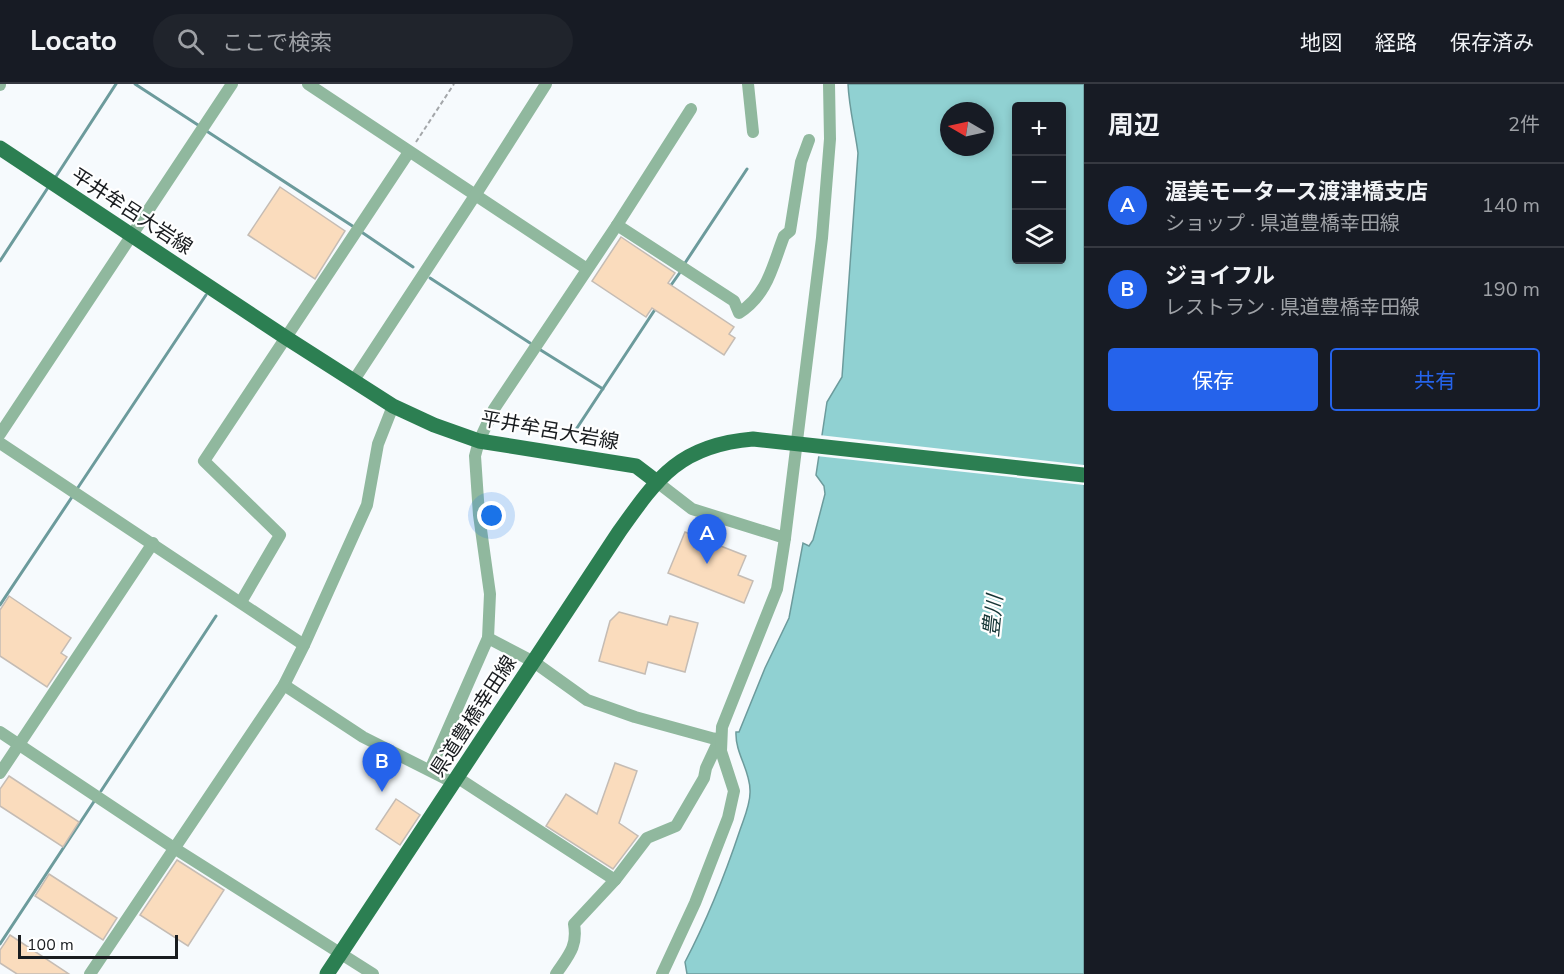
<!DOCTYPE html>
<html lang="ja">
<head>
<meta charset="utf-8">
<style>
	body { margin:0; font-family:"Nunito Sans","Noto Sans JP",sans-serif; background:#20242c; color:#f1f3f6 }
	.controls { position:absolute; right:18px; top:18px; display:grid; overflow:hidden; border-radius:6px; box-shadow:0 3px 9px #0003 }
	.controls button { width:54px; height:54px; display:grid; place-items:center; padding:0; border:0; border-bottom:2px solid #363941; background:#171b24; color:#f1f3f6; font:30px sans-serif }
	.compass { position:absolute; left:940px; top:18px; width:54px; height:54px; border-radius:50%; background:#171b24; box-shadow:0 3px 9px #0003; rotate:279deg }
	.scale { position:absolute; left:18px; bottom:15px; width:160px; box-sizing:border-box; padding-left:6px; border:3px solid #191c1f; border-top:0; font-size:16px; line-height:21px; white-space:nowrap; color:#191c1f; -webkit-text-stroke:4px #fff; paint-order:stroke }
	.you { position:absolute; left:492px; top:432px; width:21px; height:21px; margin:-15px; border:4px solid #fff; border-radius:50%; background:#1a73e8; box-shadow:0 0 0 9px #1a73e833 }
	.badge { display:grid; place-items:center; width:39px; height:39px; border-radius:50%; background:#2563eb; color:#fff; font-size:20px; font-weight:700 }
	.pin { position:absolute; translate:-50% -50px; filter:drop-shadow(0 2px 3px #0008) }
	.pin::after { content:''; position:absolute; top:32px; width:21px; height:18px; background:inherit; clip-path:polygon(0 0,100% 0,50% 100%) }
	.list { margin:0; padding:0; list-style:none }
	h2 { display:flex; justify-content:space-between; align-items:center; height:78px; margin:0; padding:0 24px; font-size:26px }
	h2 small { font-size:20px; font-weight:400; color:#9ea1a6 }
	.list li { display:grid; grid-template-columns:39px 1fr auto; gap:18px; align-items:center; box-sizing:border-box; height:84px; padding:0 24px; border-top:2px solid #363941 }
	.list b { display:block; font-size:22px; white-space:nowrap }
	.list p { margin:0; font-size:20px; white-space:nowrap; color:#9ea1a6 }
	.list em { font-size:20px; font-style:normal; color:#9ea1a6 }
	.actions { display:flex; gap:12px; padding:18px 24px }
	.actions a { flex:1; padding:14px 0; border:2px solid #2563eb; border-radius:6px; text-align:center; font-size:21px; color:#2563eb }
	.actions .main { background:#2563eb; color:#fff }
	.icon { flex:none; width:33px; height:33px; fill:none; stroke:currentColor; stroke-width:2; stroke-linecap:round; stroke-linejoin:round }
	.map { position:relative; flex:none; width:1084px; height:890px; overflow:hidden }
	header { display:flex; align-items:center; gap:36px; box-sizing:border-box; height:84px; padding:0 30px; background:#171b24; border-bottom:2px solid #363941 }
	header strong { font-size:28px }
	nav { display:flex; gap:33px; margin-inline-start:auto; font-size:21px }
	.search { width:420px; height:54px; background:#20242c; display:flex; align-items:center; gap:15px; box-sizing:border-box; padding:0 21px; border-radius:33px; color:#9ea1a6; font-size:22px }
	main { display:flex }
	aside { flex:1; background:#171b24 }
	.map>svg:first-child { display:block }
	.water { fill:#90d1d2; stroke:#6c9b9c; stroke-width:1.5; fill-rule:evenodd }
	.pier { fill:#f6fafd }
	.lines { fill:none; stroke-linecap:round; stroke-linejoin:round }
	.stream { stroke:#6c9b9c; stroke-width:3 }
	.building { fill:#fadcbd; stroke:#c5bcb4; stroke-width:1.5 }
	.path { stroke:#a4a7aa; stroke-width:2; stroke-dasharray:4.5 3; stroke-linecap:butt }
	.minor { stroke:#90b89e; stroke-width:12 }
	.major { stroke:#2c7f52; stroke-width:15 }
	.labels { text-anchor:middle; stroke-width:4.5; stroke-linejoin:round; paint-order:stroke }
	.street-label { font-size:20px; fill:#191c1f; stroke:#fff }
	.water-label { font-size:21px; font-style:italic; fill:#153636; stroke:#fff }
</style>
</head>
<body>
<header>
<strong>Locato</strong>
<div class="search"><svg class="icon" aria-label="search" viewBox="0 0 24 24"><circle cx="10" cy="10" r="6"/><path d="M15 15l6 6"/></svg>ここで検索</div>
<nav><a>地図</a><a>経路</a><a>保存済み</a></nav>
</header>
<main>
<div class="map">
<svg width="1084" height="890" viewBox="0 0 1084 890">
	<rect width="100%" height="100%" fill="#f6fafd"/>
	<path class="water" d="M848 0H1084V890H687L685 878C707 836 725 791 740 746 744 734 751 719 750 706 750 686 735 669 736 648H739L765 584 789 534 803 459 809 462 813 456 825 410 824 402 816 391 827 318 842 293 858 69C855 46 849 24 848 0ZM1017 22H1062V176H1017ZM949 27H985V63H949Z"/>
	<polygon class="pier" points="819,351 1084,381 1084,401 816,372"/>
	<g class="lines">
		<g class="stream">
			<polyline points="135,0 198,41"/>
			<polyline points="205,46 354,143"/>
			<polyline points="55,94 116,0"/>
			<polyline points="360,147 413,183"/>
			<polyline points="0,177 49,102"/>
			<polyline points="685,179 747,85"/>
			<polyline points="430,194 530,259"/>
			<polyline points="669,204 681,187"/>
			<polyline points="539,265 603,305"/>
			<polyline points="571,353 656,224"/>
			<polyline points="77,405 206,211"/>
			<polyline points="0,521 74,410"/>
			<polyline points="101,707 216,532"/>
			<polyline points="0,860 95,716"/>
		</g>
	</g>
	<g class="building">
		<polygon points="280,103 345,147 315,195 248,151"/>
		<polygon points="621,153 675,189 668,199 734,243 729,250 735,254 724,271 652,224 646,233 592,197"/>
		<polygon points="685,448 746,472 738,491 753,497 744,519 668,489"/>
		<polygon points="9,512 71,554 61,569 67,573 47,603 0,572 0,526"/>
		<polygon points="619,528 667,541 670,532 698,539 685,588 648,578 645,590 599,577 610,537"/>
		<polygon points="615,679 637,687 619,739 638,752 613,785 546,742 566,710 597,730"/>
		<polygon points="9,692 79,738 63,763 0,722 0,705"/>
		<polygon points="396,715 420,731 400,761 376,745"/>
		<polygon points="177,776 224,806 188,862 140,831"/>
		<polygon points="49,790 117,834 103,856 35,812"/>
		<polygon points="10,851 69,890 17,890 0,879 0,866"/>
	</g>
	<g class="lines">
		<polyline class="path" points="416,58 454,0"/>
		<g class="minor">
			<polyline points="308,0 587,185"/>
			<polyline points="748,0 753,48"/>
			<polyline points="0,1 0,0"/>
			<path d="M617 141 734 217 739 229C768 210 772 183 784 152L790 147 801 78 809 56"/>
			<polyline points="354,296 476,110 546,0"/>
			<polyline points="0,350 232,0"/>
			<polyline points="0,359 304,561"/>
			<polyline points="657,398 692,425 785,454"/>
			<polyline points="241,518 280,451 204,377 409,68"/>
			<path d="M488 554 534 578 587 616 635 633 715 655 720 654 706 684 704 694 676 742 647 754 615 796 574 840C578 863 568 872 556 890"/>
			<polyline points="284,601 363,653 454,699"/>
			<polyline points="0,648 174,764 373,890"/>
			<polyline points="430,686 488,554 490,510 479,431 475,372 479,357 494,325 617,141 691,25"/>
			<polyline points="0,689 153,459"/>
			<polyline points="458,694 615,796"/>
			<polyline points="90,890 284,601 304,561 367,421 378,360 393,322"/>
			<polyline points="662,890 695,819 728,734 734,707 721,667 722,643 777,505 785,454 822,154 830,55 829,0"/>
		</g>
		<g class="major">
			<polyline points="0,64 285,253 393,322 434,341 479,357 636,382 657,398"/>
			<path d="M327 890 619 448C658 393 680 361 753 355L1084 391"/>
		</g>
	</g>
	<g class="labels">
		<g class="street-label">
			<text transform="translate(132 127) rotate(33)" y="7">平井牟呂大岩線</text>
			<text transform="translate(550 346) rotate(10)" y="7">平井牟呂大岩線</text>
			<text transform="translate(473 632) rotate(-57)" y="7">県道豊橋幸田線</text>
		</g>
		<g class="water-label">
			<text transform="translate(993 532) rotate(-84)" y="7">豊川</text>
		</g>
	</g>
</svg>
<div class="controls">
<button>+</button>
<button>−</button>
<button><svg class="icon" aria-label="layers" viewBox="0 0 24 24"><path d="M12 4l9 5-9 5-9-5zM3 14l9 5 9-5"/></svg></button>
</div>
<svg class="compass" viewBox="-18 -18 36 36"><path d="M0-13l5 13h-10z" fill="#e53935"/><path d="M0 13l5-13h-10z" fill="#9ea1a6"/></svg>
<div class="scale">100 m</div>
<div class="you"></div>
<div class="pin badge" style="left:707px;top:480px">A</div>
<div class="pin badge" style="left:382px;top:708px">B</div>
</div>
<aside>
<h2>周辺<small>2件</small></h2>
<ul class="list">
<li><span class="badge">A</span><div><b>渥美モータース渡津橋支店</b><p>ショップ · 県道豊橋幸田線</p></div><em>140 m</em></li>
<li><span class="badge">B</span><div><b>ジョイフル</b><p>レストラン · 県道豊橋幸田線</p></div><em>190 m</em></li>
</ul>
<div class="actions"><a class="main">保存</a><a>共有</a></div>
</aside>
</main>
</body>
</html>
